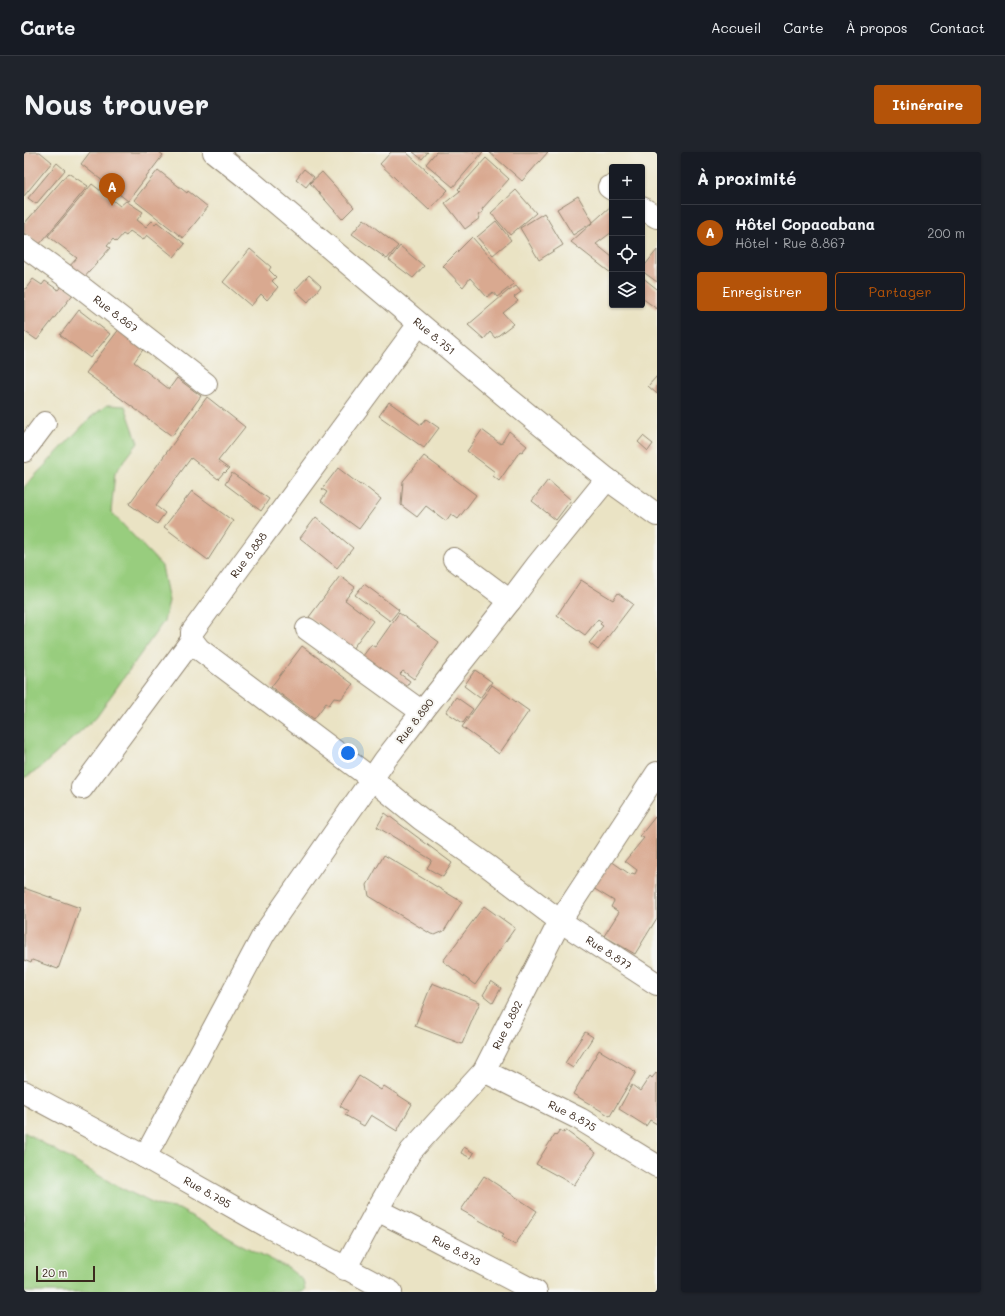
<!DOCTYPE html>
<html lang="fr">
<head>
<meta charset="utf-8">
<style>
	body { margin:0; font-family:Mali,sans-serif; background:#20242c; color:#f1f3f6 }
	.controls { position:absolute; right:12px; top:12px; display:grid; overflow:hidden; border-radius:4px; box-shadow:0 1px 3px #0004 }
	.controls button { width:36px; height:36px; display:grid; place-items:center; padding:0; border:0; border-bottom:1px solid #363941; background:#171b24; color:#f1f3f6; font:20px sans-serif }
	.scale { position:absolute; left:12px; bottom:10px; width:59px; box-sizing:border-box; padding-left:4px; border:2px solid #3b2a1e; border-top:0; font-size:11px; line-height:14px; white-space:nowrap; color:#3b2a1e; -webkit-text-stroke:3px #f6f6f2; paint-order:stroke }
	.you { position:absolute; left:324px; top:601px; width:14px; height:14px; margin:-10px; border:3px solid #fff; border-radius:50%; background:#1a73e8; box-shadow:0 0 0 6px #1a73e833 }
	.badge { display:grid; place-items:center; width:26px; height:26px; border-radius:50%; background:#b45309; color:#fff; font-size:13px; font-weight:700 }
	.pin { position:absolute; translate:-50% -33px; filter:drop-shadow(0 1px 2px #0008) }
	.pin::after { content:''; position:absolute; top:21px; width:14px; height:12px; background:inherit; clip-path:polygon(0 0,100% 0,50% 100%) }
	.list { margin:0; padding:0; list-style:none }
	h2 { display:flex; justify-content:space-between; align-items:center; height:52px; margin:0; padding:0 16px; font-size:17px }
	h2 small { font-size:13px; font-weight:400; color:#9ea1a6 }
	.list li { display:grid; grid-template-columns:26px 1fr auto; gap:12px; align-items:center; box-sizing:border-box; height:56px; padding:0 16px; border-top:1px solid #363941 }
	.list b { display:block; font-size:15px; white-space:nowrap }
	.list p { margin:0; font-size:13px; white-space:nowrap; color:#9ea1a6 }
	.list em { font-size:13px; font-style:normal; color:#9ea1a6 }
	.actions { display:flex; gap:8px; padding:12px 16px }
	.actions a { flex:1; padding:9px 0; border:1px solid #b45309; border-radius:4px; text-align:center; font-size:14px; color:#b45309 }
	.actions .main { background:#b45309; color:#fff }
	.icon { flex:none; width:22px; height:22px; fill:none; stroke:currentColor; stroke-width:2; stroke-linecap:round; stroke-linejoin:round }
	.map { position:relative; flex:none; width:633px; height:1140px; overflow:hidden; border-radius:4px }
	header { display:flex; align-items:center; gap:24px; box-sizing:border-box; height:56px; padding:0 20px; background:#171b24; border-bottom:1px solid #363941 }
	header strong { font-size:19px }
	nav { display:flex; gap:22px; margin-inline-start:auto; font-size:14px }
	.intro { display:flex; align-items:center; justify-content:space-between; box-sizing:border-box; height:96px; padding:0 24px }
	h1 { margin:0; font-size:28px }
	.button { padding:10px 18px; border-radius:4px; background:#b45309; color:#fff; font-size:14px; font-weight:700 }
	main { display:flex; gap:24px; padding:0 24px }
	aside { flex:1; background:#171b24; border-radius:4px; box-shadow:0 1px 3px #0004 }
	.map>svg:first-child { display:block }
	.green { fill:#98cd7e; stroke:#6a7c4e }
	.building { fill:#d9a990 }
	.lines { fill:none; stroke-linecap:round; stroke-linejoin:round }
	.minor-casing { stroke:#928671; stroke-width:24 }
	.secondary-casing { stroke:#928671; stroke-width:24 }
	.trunk-casing { stroke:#928671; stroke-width:24 }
	.minor { stroke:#fff; stroke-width:22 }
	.secondary { stroke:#fff; stroke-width:22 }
	.trunk { stroke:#fff; stroke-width:22 }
	.labels { text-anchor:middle; stroke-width:4; stroke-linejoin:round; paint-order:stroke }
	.street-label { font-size:11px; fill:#3b2a1e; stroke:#f6f6f2 }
</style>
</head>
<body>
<header>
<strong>Carte</strong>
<nav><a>Accueil</a><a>Carte</a><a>À propos</a><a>Contact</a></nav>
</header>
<div class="intro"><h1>Nous trouver</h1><a class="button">Itinéraire</a></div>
<main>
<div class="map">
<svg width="633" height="1140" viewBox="0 0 633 1140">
	<rect width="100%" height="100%" fill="#f6f6f2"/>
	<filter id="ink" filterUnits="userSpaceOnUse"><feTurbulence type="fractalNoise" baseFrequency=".025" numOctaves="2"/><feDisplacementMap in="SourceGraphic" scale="8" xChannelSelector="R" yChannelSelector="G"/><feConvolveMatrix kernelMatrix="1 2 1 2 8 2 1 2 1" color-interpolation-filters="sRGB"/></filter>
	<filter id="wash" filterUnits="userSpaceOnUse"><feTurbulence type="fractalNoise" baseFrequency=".012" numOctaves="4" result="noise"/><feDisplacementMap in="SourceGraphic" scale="16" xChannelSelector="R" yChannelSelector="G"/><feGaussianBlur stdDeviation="0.9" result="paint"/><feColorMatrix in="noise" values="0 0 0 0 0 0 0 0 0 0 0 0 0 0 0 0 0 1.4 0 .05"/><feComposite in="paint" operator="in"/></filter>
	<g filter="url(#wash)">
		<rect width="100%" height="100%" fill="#eae3c4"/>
		<g class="green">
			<polygon points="83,253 101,254 114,291 91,321 87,360 138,414 145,449 140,469 72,565 15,617 0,626 0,335 67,265"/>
			<polygon points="0,980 91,1033 132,1053 155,1057 219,1093 264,1116 279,1128 281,1137 279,1140 0,1140"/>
		</g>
		<g id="blocks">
			<g class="building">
				<polygon points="0,0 16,0 28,10 0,44"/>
				<polygon points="66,0 135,0 139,3 104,49 57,12"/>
				<polygon points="367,0 382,0 424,38 405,58 356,12"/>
				<polygon points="389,0 404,0 398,7"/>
				<polygon points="412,0 459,0 429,35 402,12"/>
				<polygon points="465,0 524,0 498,29"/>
				<polygon points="462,6 485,27 458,57 459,60 454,63 456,66 441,77 421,51 436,39 434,37"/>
				<polygon points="33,11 41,18 12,52 4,46"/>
				<polygon points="280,17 290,25 282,35 272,27"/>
				<polygon points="134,18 163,41 164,39 184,55 159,86 110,48"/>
				<polygon points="298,20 330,55 318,67 286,31"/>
				<polygon points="44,21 64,34 15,93 0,81 0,72"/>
				<polygon points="68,32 96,54 102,49 119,60 113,68 122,75 128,69 131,72 133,70 161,92 150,105 123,83 119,88 106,79 102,84 99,82 92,90 89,87 83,94 86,96 59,127 44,116 53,106 24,84"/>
				<polygon points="492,38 512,61 486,83 467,61"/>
				<polygon points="554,44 569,70 549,83 533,57"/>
				<polygon points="588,53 588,80 572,92 588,105 588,122 547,90"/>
				<polygon points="520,61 539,93 515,108 496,76"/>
				<polygon points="340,67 374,94 363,107 328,82"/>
				<polygon points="472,69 487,88 469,103 453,85"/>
				<polygon points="448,85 490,132 473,145 469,140 463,145 446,126 439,135 419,114"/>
				<polygon points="376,94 400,114 389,126 365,108"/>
				<polygon points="226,97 247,115 245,118 252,125 248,129 254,135 243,148 237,142 227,154 199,130"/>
				<polygon points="633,98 633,130 618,119 618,117"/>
				<polygon points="285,123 297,134 284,150 271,138"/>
				<polygon points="618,125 633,137 633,157 618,146"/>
				<polygon points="9,127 18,133 21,129 34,138 39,132 50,141 13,188 0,179 0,139"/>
				<polygon points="492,134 497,140 490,145 494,149 479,161 489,172 471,186 466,180 460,187 444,173 485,138 485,139"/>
				<polygon points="55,158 86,182 66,206 36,183"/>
				<polygon points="96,176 121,195 110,210 145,237 153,226 177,244 148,284 62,221"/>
				<polygon points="633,224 633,242 624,234"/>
				<polygon points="183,245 221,275 194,309 205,317 201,321 200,320 194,327 167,306 132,354 141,361 133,372 105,352"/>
				<polygon points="365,250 397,273 402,267 415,276 400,296 355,264"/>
				<polygon points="458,278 477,292 485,279 503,294 498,300 496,299 475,329 469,324 471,320 443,299"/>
				<polygon points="619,284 629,292 624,299 614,290"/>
				<polygon points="400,304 452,343 434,367 427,362 422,369 402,354 393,365 377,353 379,329"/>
				<polygon points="314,316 336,333 338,332 357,347 335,377 297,349 303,340 298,337"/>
				<polygon points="208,321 245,347 237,359 201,332"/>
				<polygon points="524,328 547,348 532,368 508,349"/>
				<polygon points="168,339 209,369 184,408 140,375"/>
				<polygon points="292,365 329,396 313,416 276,386"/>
				<polygon points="316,424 331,435 321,448 349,469 328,497 285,465"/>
				<polygon points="557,428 589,448 594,441 609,452 574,498 565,491 579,474 576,472 578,470 574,467 561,483 533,463"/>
				<polygon points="340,432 375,458 366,469 331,443"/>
				<polygon points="375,461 415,490 390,527 379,519 376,522 386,529 380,538 336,508 347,493 351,495"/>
				<polygon points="278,494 329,532 317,547 310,546 305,553 302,551 290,567 247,535"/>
				<polygon points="451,518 468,530 456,546 440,534"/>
				<polygon points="468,533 505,559 475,602 438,575"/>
				<polygon points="432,545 449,557 439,571 422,560"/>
				<polygon points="361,661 428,711 419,725 403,716 408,708 353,675"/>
				<polygon points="631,665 633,666 633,766 611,802 580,784 595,760 587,755 590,749 569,736 587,709 607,723 608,721 611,722 613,718 601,709 620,686 616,684"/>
				<polygon points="360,703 438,750 420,779 411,783 407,782 345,744 343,733"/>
				<polygon points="0,736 56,756 34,817 8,808 7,811 0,808"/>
				<polygon points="460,754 491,776 451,833 419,809"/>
				<polygon points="467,829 477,836 469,851 459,843"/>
				<polygon points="408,831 456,850 438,892 391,874"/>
				<polygon points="561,880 569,885 549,916 541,911"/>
				<polygon points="575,898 612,920 586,964 549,942"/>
				<polygon points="632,921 633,922 633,972 626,968 622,974 595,957 608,933 616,939 626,924 628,926"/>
				<polygon points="335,924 357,938 360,934 388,952 373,979 347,963 340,974 321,963 324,959 316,954"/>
				<polygon points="536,978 540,981 541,978 572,1001 550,1033 512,1012 531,982 532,983"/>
				<polygon points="440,995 450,1001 447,1006 437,1001"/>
				<polygon points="460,1024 513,1059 491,1093 478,1085 480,1082 437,1058"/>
			</g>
		</g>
	</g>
	<g filter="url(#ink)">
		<use href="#blocks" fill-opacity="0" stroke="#928671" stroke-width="1"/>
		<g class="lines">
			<defs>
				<g id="minor">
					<polyline points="585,35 588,37"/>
					<polyline points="618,56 633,65"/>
					<path id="s1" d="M0 94 57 135 182 232"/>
					<polyline points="0,299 21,271"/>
					<path id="s2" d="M583 327 514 412 486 449 398 560 361 608 348 627 397 667 465 715 536 769 633 832"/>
					<polyline points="430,407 486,449"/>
					<polyline points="283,477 398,560"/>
					<path id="s3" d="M58 636 168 488V480L395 172"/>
					<path id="s4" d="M460 919 556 967 633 1014"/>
					<polyline points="121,1005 240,782 348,627 175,497 168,488"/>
					<path id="s5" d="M353 1058 405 1084 512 1140"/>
					<path id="s6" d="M321 1117 353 1058 387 999 460 919 536 769 633 621"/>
				</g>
				<g id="secondary">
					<path id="s7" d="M190 0 224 27 480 243 583 327 633 363"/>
				</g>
				<g id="trunk">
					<path id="s8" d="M0 940 121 1005 243 1074 367 1140"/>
				</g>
			</defs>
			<use href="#minor" class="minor-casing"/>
			<use href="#secondary" class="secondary-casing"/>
			<use href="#trunk" class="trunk-casing"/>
			<use href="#minor" class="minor"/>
			<use href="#secondary" class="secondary"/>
			<use href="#trunk" class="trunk"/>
		</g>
	</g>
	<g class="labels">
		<g class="street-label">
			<text dy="4" stroke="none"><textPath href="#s1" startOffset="114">Rue 8.867</textPath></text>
			<text dy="4" stroke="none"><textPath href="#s7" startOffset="287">Rue 8.751</textPath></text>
			<text dy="4" stroke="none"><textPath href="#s3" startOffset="288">Rue 8.888</textPath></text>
			<text transform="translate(391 569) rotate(-52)" y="4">Rue 8.890</text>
			<text dy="4" stroke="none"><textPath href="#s2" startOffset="675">Rue 8.877</textPath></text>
			<text dy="4" stroke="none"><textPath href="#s6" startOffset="295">Rue 8.892</textPath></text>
			<text dy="4" stroke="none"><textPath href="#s4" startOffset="99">Rue 8.875</textPath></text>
			<text dy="4" stroke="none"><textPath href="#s8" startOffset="209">Rue 8.795</textPath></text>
			<text dy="4" stroke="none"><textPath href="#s5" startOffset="89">Rue 8.873</textPath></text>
		</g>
	</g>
</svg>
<div class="controls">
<button>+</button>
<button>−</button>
<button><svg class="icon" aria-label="locate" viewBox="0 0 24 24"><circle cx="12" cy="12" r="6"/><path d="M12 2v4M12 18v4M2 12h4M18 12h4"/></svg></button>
<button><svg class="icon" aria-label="layers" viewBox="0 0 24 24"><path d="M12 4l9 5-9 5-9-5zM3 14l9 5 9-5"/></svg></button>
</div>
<div class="scale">20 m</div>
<div class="you"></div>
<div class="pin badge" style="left:88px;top:54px">A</div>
</div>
<aside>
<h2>À proximité<small></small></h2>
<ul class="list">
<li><span class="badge">A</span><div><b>Hôtel Copacabana</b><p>Hôtel · Rue 8.867</p></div><em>200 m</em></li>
</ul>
<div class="actions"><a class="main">Enregistrer</a><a>Partager</a></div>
</aside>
</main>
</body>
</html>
